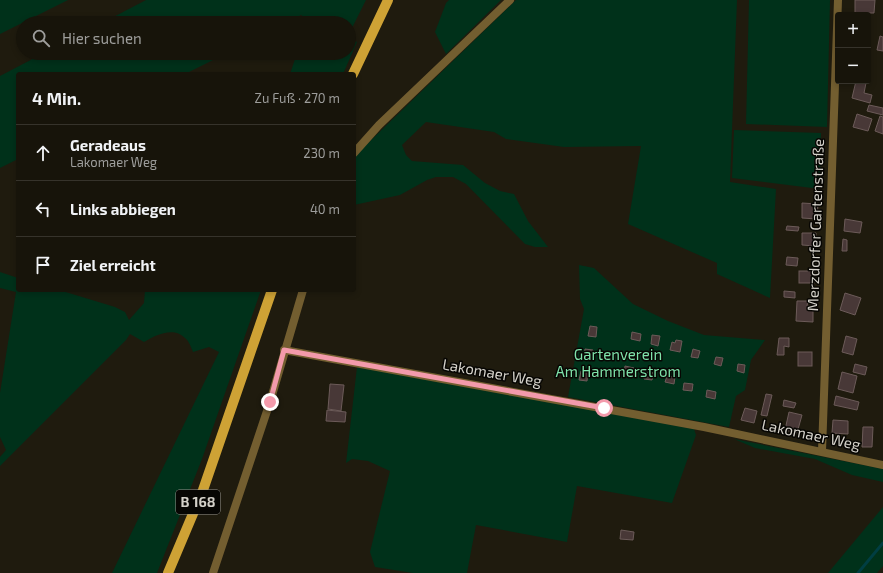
<!DOCTYPE html>
<html lang="de">
<head>
<meta charset="utf-8">
<style>
	body { margin:0; font-family:"Exo 2",sans-serif; background:#242118; color:#f1f3f6 }
	.controls { position:absolute; right:12px; top:12px; display:grid; overflow:hidden; border-radius:4px; box-shadow:0 2px 6px #0003 }
	.controls button { width:36px; height:36px; display:grid; place-items:center; padding:0; border:0; border-bottom:1px solid #36332b; background:#17140a; color:#f1f3f6; font:20px sans-serif }
	.stop { position:absolute; width:12px; height:12px; margin:-9px; border:3px solid #f39aab; border-radius:50%; background:#fff }
	.stop.end { background:#f39aab; border-color:#fff; box-shadow:0 1px 4px #0008 }
	.list { margin:0; padding:0; list-style:none }
	h2 { display:flex; justify-content:space-between; align-items:center; height:52px; margin:0; padding:0 16px; font-size:17px }
	h2 small { font-size:13px; font-weight:400; color:#9e9e9c }
	.list li { display:grid; grid-template-columns:26px 1fr auto; gap:12px; align-items:center; box-sizing:border-box; height:56px; padding:0 16px; border-top:1px solid #36332b }
	.list b { display:block; font-size:15px; white-space:nowrap }
	.list p { margin:0; font-size:13px; white-space:nowrap; color:#9e9e9c }
	.list em { font-size:13px; font-style:normal; color:#9e9e9c }
	.icon { flex:none; width:22px; height:22px; fill:none; stroke:currentColor; stroke-width:2; stroke-linecap:round; stroke-linejoin:round }
	.map { position:relative; flex:none; width:883px; height:573px; overflow:hidden }
	.search { position:absolute; background:#17140a; box-shadow:0 2px 6px #0003; left:16px; top:16px; width:340px; height:44px; display:flex; align-items:center; gap:10px; box-sizing:border-box; padding:0 14px; border-radius:22px; color:#9e9e9c; font-size:15px }
	.panel { position:absolute; background:#17140a; box-shadow:0 2px 6px #0003; left:16px; top:72px; width:340px; height:220px; border-radius:4px }
	.map>svg:first-child { display:block }
	.green { fill:#00311a }
	.lines { fill:none; stroke-linecap:round; stroke-linejoin:round }
	.stream { stroke:#003e42; stroke-width:3 }
	.building { fill:#483837; stroke:#6c5b59 }
	.street { stroke:#735e30; stroke-width:8 }
	.primary { stroke:#cea235; stroke-width:10 }
	.route { stroke:#f39aab; stroke-width:5 }
	.labels { text-anchor:middle; stroke-width:3; stroke-linejoin:round; paint-order:stroke }
	.shield { fill:#070603; stroke:#96948e; stroke-width:1 }
	.shield-label { font-size:14px; font-weight:bold; fill:#d4d1c9 }
	.street-label { font-size:15px; fill:#d4d1c9; stroke:#070603 }
	.park-label { font-size:15px; fill:#7fe3aa; stroke:#070603 }
</style>
</head>
<body>
<div class="map">
<svg width="883" height="573" viewBox="0 0 883 573">
	<rect width="100%" height="100%" fill="#1f1b0e"/>
	<g class="green">
		<polygon points="0,0 68,0 0,34"/>
		<polygon points="146,0 366,0 349,34 349,23 310,23 310,21 301,15 286,23 102,23"/>
		<polygon points="449,0 501,0 446,54 435,32 446,3"/>
		<polygon points="516,0 737,0 730,182 776,189 770,298 717,274 717,263 628,224 641,146 564,147 506,139 494,132 426,122 402,145 406,155 412,161 463,165 485,183 500,191 514,194 528,221 548,247 535,247 525,244 466,184 453,177 436,177 427,180 400,195 354,205 354,159 364,147"/>
		<polygon points="749,0 830,0 827,127 746,124"/>
		<polygon points="349,38 357,42 343,74 290,74 297,53 349,53"/>
		<polygon points="44,53 227,53 185,74 18,74 18,159 0,168 0,76"/>
		<polygon points="734,130 821,133 820,189 732,178"/>
		<polygon points="579,265 594,268 633,304 668,321 704,335 765,340 751,360 745,390 736,396 729,427 568,397 584,309 580,299"/>
		<path d="M0 272 18 278V290H59L115 307 125 312 129 320 144 303 145 290H261L202 459 157 573H112L219 352 209 347 193 352C191 347 189 341 185 338 174 326 155 335 144 342L130 334 126 340 0 466V457L6 450 0 437V393L16 292 0 288Z"/>
		<polygon points="357,367 694,429 696,435 672,503 577,486 567,542 476,525 467,573 413,573 375,567 370,552 390,471 368,461 352,459 346,463"/>
		<polygon points="734,439 883,469 883,482 852,475 815,459 755,448"/>
		<polygon points="883,507 883,566 877,573 828,573"/>
	</g>
	<g class="lines">
		<polyline class="stream" points="858,573 883,543"/>
	</g>
	<g class="building">
		<polygon points="855,0 875,0 874,13 855,13"/>
		<polygon points="880,36 883,37 883,51 877,50"/>
		<polygon points="856,81 866,83 864,93 872,95 870,103 852,98"/>
		<polygon points="869,105 883,108 883,115 867,111"/>
		<polygon points="857,114 872,119 868,131 853,127"/>
		<polygon points="880,116 883,117 883,134 875,131"/>
		<polygon points="802,203 818,204 817,219 802,218"/>
		<polygon points="845,219 862,222 860,233 844,231"/>
		<polygon points="787,226 799,227 798,231 786,230"/>
		<polygon points="802,233 816,233 815,246 802,245"/>
		<polygon points="843,239 847,240 847,251 842,251"/>
		<polygon points="787,257 798,258 797,266 786,265"/>
		<rect x="799" y="271" width="15" height="12"/>
		<polygon points="784,291 795,292 795,298 784,297"/>
		<polygon points="845,293 861,298 855,315 840,310"/>
		<polygon points="797,301 808,301 807,306 813,306 813,322 796,321"/>
		<polygon points="590,326 597,327 596,337 588,336"/>
		<polygon points="632,332 641,334 640,341 631,339"/>
		<polygon points="652,335 660,336 658,346 651,344"/>
		<polygon points="846,336 857,339 853,355 842,352"/>
		<polygon points="779,338 789,338 789,347 784,346 784,355 777,355"/>
		<polygon points="676,340 682,341 680,352 670,350 672,342 675,343"/>
		<polygon points="585,349 593,350 591,360 584,358"/>
		<polygon points="693,349 700,351 698,358 691,357"/>
		<rect x="798" y="352" width="14" height="14"/>
		<polygon points="716,357 723,358 721,366 714,364"/>
		<polygon points="738,364 745,365 744,373 737,371"/>
		<polygon points="855,364 867,367 865,375 853,372"/>
		<polygon points="625,366 634,368 633,375 624,373"/>
		<polygon points="581,371 588,372 587,381 579,380"/>
		<polygon points="645,372 654,373 652,380 644,379"/>
		<polygon points="842,372 857,376 853,393 838,389"/>
		<polygon points="667,376 675,377 674,384 665,382"/>
		<polygon points="684,383 693,384 692,391 683,390"/>
		<polygon points="330,384 344,385 341,411 328,409"/>
		<polygon points="707,390 716,392 715,399 706,397"/>
		<polygon points="766,394 772,395 767,416 761,415"/>
		<polygon points="836,396 859,402 857,410 834,405"/>
		<polygon points="784,400 796,403 794,408 783,406"/>
		<polygon points="745,408 757,411 754,423 741,420"/>
		<polygon points="327,410 346,412 345,422 326,421"/>
		<polygon points="789,412 802,415 797,433 785,430"/>
		<polygon points="833,420 848,421 848,434 832,433"/>
		<polygon points="863,427 873,427 872,447 862,447"/>
		<polygon points="621,530 634,532 633,540 620,539"/>
	</g>
	<g class="lines">
		<g class="street">
			<polyline points="354,153 379,125 510,0"/>
			<polyline points="284,350 704,427 883,465"/>
			<polyline points="822,451 838,0"/>
			<polyline points="213,573 270,402 303,290"/>
		</g>
		<g class="primary">
			<polyline points="353,74 388,0"/>
			<polyline points="168,573 203,490 272,290"/>
		</g>
	</g>
	<g class="lines">
		<polyline class="route" points="270,402 284,350 604,408"/>
	</g>
	<g class="labels">
		<rect class="shield" x="176" y="490" width="44" height="24" rx="3"/>
		<g class="shield-label">
			<text x="198" y="507">B 168</text>
		</g>
		<g class="street-label">
			<text transform="translate(816 225) rotate(-88)" y="5">Merzdorfer Gartenstraße</text>
			<text transform="translate(492 373) rotate(10)" y="5">Lakomaer Weg</text>
			<text transform="translate(811 435) rotate(12)" y="5">Lakomaer Weg</text>
		</g>
		<g class="park-label">
			<text x="618" y="360">Gartenverein<tspan x="618" dy="17">Am Hammerstrom</tspan></text>
		</g>
	</g>
</svg>
<div class="controls">
<button>+</button>
<button>−</button>
</div>
<div class="stop" style="left:604px;top:408px"></div>
<div class="stop end" style="left:270px;top:402px"></div>
<div class="search"><svg class="icon" aria-label="search" viewBox="0 0 24 24"><circle cx="10" cy="10" r="6"/><path d="M15 15l6 6"/></svg>Hier suchen</div>
<section class="panel">
<h2>4 Min.<small>Zu Fuß · 270 m</small></h2>
<ul class="list">
<li><svg class="icon" aria-label="ahead" viewBox="0 0 24 24"><path d="M12 20V5M6 11l6-6 6 6"/></svg><div><b>Geradeaus</b><p>Lakomaer Weg</p></div><em>230 m</em></li>
<li><svg class="icon" aria-label="left" viewBox="0 0 24 24"><path d="M17 20v-9H6M10 6l-5 5 5 5"/></svg><div><b>Links abbiegen</b></div><em>40 m</em></li>
<li><svg class="icon" aria-label="arrive" viewBox="0 0 24 24"><path d="M6 21V4h12l-3 4 3 4H6"/></svg><div><b>Ziel erreicht</b></div></li>
</ul>
</section>
</div>
</body>
</html>
